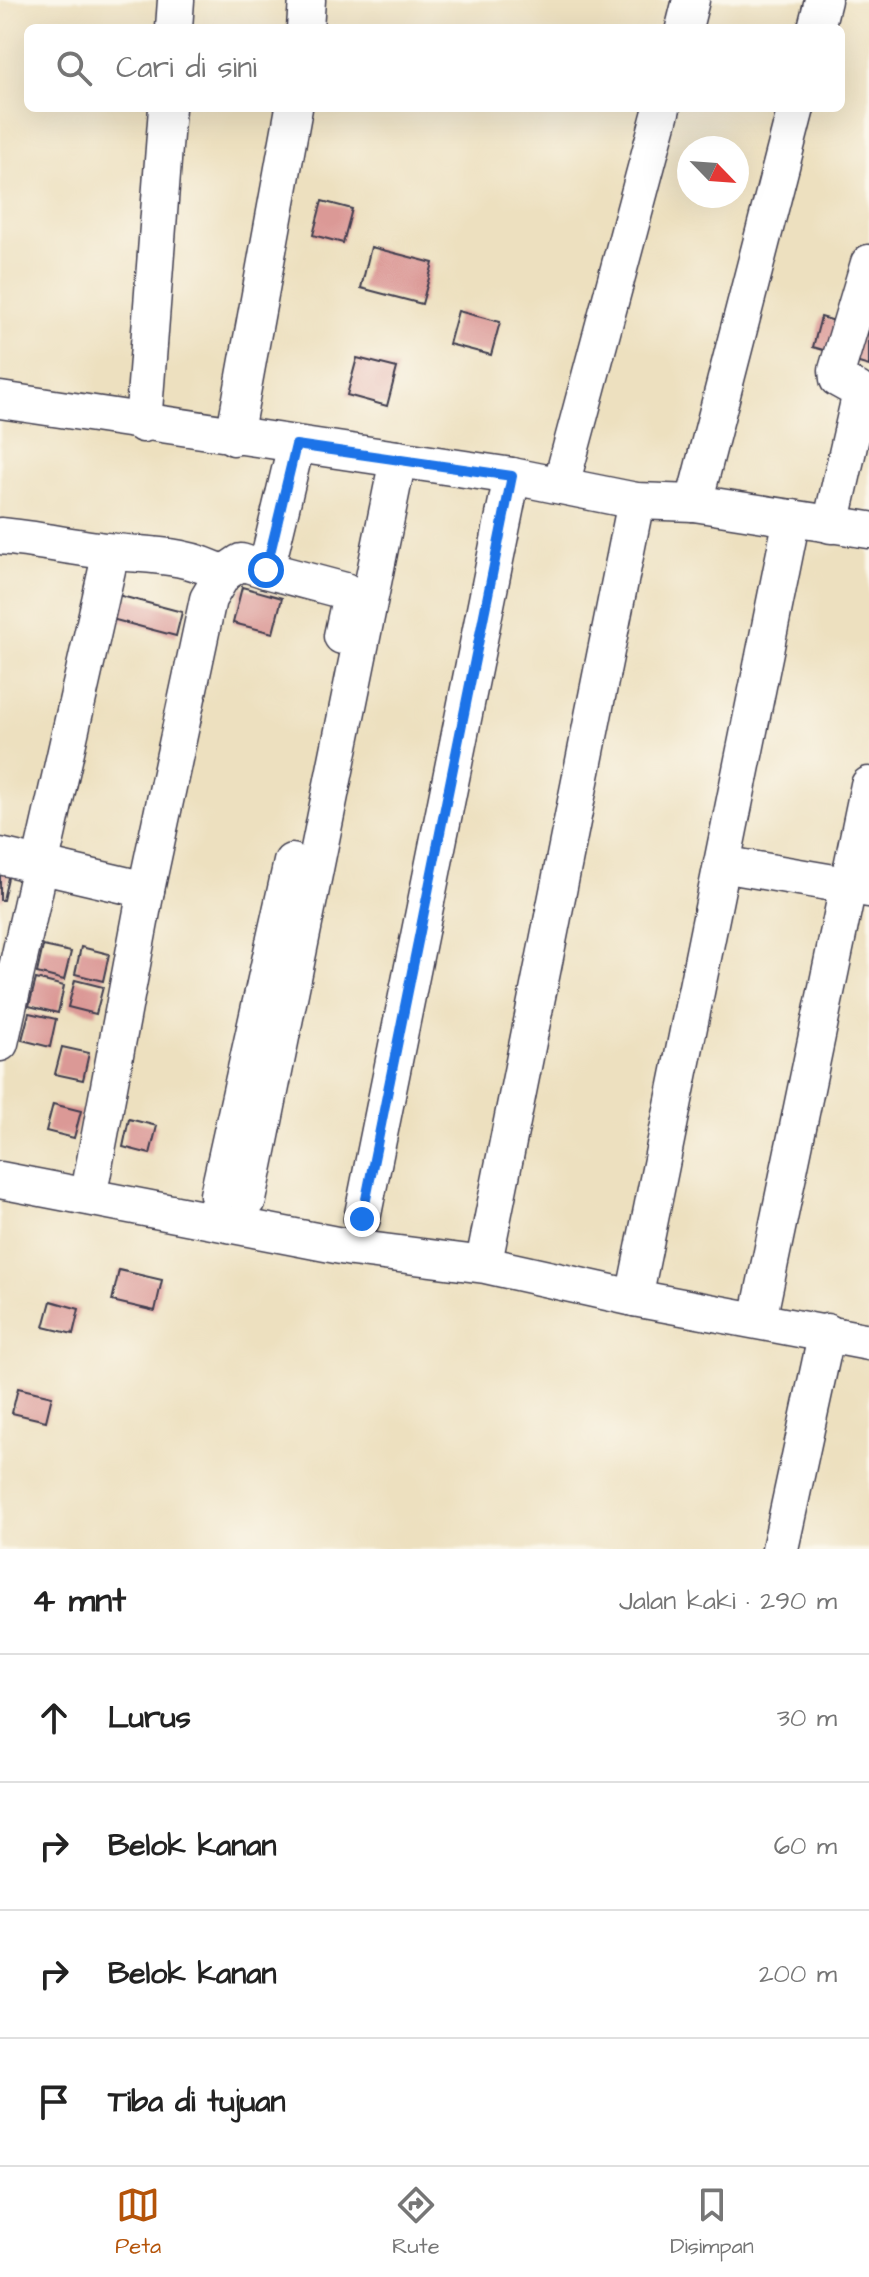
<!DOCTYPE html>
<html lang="id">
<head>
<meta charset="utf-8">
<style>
	body { margin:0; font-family:"Architects Daughter",sans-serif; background:#f6f6f6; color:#222 }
	.compass { position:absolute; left:677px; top:136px; width:72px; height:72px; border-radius:50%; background:#fff; box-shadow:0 8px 32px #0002; rotate:115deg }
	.stop { position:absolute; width:24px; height:24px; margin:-18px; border:6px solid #1a73e8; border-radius:50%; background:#fff }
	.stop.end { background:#1a73e8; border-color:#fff; box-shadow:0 2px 8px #0008 }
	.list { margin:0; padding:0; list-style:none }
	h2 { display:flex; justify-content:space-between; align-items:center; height:104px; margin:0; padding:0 32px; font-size:34px }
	h2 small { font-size:26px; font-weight:400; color:#767676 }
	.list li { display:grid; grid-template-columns:52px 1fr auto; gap:24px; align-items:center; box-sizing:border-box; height:128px; padding:0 32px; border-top:2px solid #e0e0e0 }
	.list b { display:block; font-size:30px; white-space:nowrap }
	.list em { font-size:26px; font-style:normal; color:#767676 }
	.icon { flex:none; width:44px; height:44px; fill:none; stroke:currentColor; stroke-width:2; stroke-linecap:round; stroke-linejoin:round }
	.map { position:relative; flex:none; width:869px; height:1549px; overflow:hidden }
	.search { position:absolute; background:#fff; box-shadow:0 8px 32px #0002; left:24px; right:24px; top:24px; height:88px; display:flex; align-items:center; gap:20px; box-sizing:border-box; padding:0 28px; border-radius:12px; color:#767676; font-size:30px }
	.sheet { height:616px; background:#fff }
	nav { display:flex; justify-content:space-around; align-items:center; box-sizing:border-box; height:112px; border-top:2px solid #e0e0e0; background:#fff; font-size:22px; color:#767676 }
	nav a { display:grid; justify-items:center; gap:4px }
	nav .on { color:#b45309 }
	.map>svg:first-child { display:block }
	.building { fill:#db9996 }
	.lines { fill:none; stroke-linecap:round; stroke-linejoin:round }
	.minor-casing { stroke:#403e4f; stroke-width:39 }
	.minor { stroke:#fff; stroke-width:36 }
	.route { stroke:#1a73e8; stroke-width:10 }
</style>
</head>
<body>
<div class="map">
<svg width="869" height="1549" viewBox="0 0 869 1549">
	<rect width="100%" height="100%" fill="#fbf7ec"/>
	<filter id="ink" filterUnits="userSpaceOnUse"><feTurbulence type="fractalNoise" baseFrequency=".0125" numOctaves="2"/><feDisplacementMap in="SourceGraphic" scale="16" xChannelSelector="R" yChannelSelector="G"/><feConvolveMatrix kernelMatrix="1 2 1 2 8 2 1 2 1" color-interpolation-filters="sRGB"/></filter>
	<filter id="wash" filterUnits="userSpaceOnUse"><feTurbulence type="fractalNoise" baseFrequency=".006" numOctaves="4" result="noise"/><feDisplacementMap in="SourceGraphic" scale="32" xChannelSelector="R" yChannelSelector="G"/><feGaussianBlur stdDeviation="1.8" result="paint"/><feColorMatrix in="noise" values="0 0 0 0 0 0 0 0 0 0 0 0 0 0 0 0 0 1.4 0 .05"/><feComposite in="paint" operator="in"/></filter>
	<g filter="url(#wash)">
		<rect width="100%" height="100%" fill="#ede0bf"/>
		<g id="blocks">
			<g class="building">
				<polygon points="322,201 352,209 343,243 313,235"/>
				<polygon points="371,247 433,263 422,304 361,288"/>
				<polygon points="458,311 500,322 491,355 449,344"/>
				<polygon points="869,312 869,366 849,360"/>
				<polygon points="821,317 842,323 834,353 813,347"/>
				<polygon points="357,358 397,368 387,406 347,395"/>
				<polygon points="242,587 282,598 273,633 233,623"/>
				<polygon points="110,593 182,612 176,636 104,617"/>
				<polygon points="0,871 9,873 3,900 0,900"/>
				<polygon points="43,946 71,952 64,980 37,973"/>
				<polygon points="81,947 109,954 103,981 75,974"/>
				<polygon points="36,979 64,986 58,1013 29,1006"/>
				<polygon points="75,980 103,987 96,1014 68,1007"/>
				<polygon points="29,1013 56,1019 50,1047 22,1040"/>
				<polygon points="62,1047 89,1053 83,1080 55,1074"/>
				<polygon points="53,1104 81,1111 74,1138 46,1131"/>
				<polygon points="129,1119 157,1126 150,1154 123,1147"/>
				<polygon points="119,1270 162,1280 155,1311 112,1301"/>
				<polygon points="51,1301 79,1309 73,1334 44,1327"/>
				<polygon points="18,1388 52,1396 46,1421 12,1413"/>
			</g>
		</g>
	</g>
	<g filter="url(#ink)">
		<use href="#blocks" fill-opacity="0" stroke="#403e4f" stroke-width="2"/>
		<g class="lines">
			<defs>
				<g id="minor">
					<polyline points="174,28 176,0"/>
					<polyline points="305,28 307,0"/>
					<polyline points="684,28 691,0"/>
					<polyline points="816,28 823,0"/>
					<polyline points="0,400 512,476 636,501 694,503 869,530"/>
					<polyline points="143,424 167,108"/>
					<polyline points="234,437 294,108"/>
					<polyline points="561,485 662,108"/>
					<polyline points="694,503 796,108"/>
					<polyline points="831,525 859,401 858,390 838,379 837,370 869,263"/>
					<path d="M0 536C36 539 71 547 106 551 149 556 184 553 223 574"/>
					<polyline points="266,570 345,591 350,599 342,636"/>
					<polyline points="0,856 146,890"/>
					<polyline points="722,864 869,889"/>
					<polyline points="0,1043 111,552"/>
					<polyline points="92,1177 146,890 208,599 223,574 241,562 266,570 296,445"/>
					<polyline points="0,1180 352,1248 485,1265 634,1298 869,1342"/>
					<polyline points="218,1195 292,862"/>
					<polyline points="248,1200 398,459"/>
					<polyline points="362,1219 512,476"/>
					<polyline points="487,1247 636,501"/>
					<polyline points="634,1298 792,518"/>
					<polyline points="758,1320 869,785"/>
					<polyline points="780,1549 827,1332"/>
				</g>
			</defs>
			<use href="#minor" class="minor-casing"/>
			<use href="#minor" class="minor"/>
		</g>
	</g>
	<g class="lines" filter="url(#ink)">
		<polyline class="route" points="266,570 296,445 512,476 362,1219"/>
	</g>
</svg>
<svg class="compass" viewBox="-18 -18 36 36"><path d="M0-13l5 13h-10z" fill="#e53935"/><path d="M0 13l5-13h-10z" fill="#767676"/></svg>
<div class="stop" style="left:266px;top:570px"></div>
<div class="stop end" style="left:362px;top:1219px"></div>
<div class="search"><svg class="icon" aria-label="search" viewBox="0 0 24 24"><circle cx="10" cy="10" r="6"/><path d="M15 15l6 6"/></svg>Cari di sini</div>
</div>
<section class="sheet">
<h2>4 mnt<small>Jalan kaki · 290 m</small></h2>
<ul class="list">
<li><svg class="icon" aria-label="ahead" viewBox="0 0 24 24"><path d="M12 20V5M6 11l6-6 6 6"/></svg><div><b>Lurus</b></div><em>30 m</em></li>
<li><svg class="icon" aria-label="right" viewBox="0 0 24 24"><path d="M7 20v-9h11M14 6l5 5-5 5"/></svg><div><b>Belok kanan</b></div><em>60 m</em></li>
<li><svg class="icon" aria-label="right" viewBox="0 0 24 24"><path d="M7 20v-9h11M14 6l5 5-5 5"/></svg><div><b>Belok kanan</b></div><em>200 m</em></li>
<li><svg class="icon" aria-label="arrive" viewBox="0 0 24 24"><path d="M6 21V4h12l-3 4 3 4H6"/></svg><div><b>Tiba di tujuan</b></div></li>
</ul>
</section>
<nav>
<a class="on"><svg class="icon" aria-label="map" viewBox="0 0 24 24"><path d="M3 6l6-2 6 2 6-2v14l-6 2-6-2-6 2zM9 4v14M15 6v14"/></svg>Peta</a>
<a><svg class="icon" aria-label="directions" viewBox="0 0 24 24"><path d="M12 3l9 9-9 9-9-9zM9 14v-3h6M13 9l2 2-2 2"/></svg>Rute</a>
<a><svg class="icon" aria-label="saved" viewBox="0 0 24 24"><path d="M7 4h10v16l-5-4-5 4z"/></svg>Disimpan</a>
</nav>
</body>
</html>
